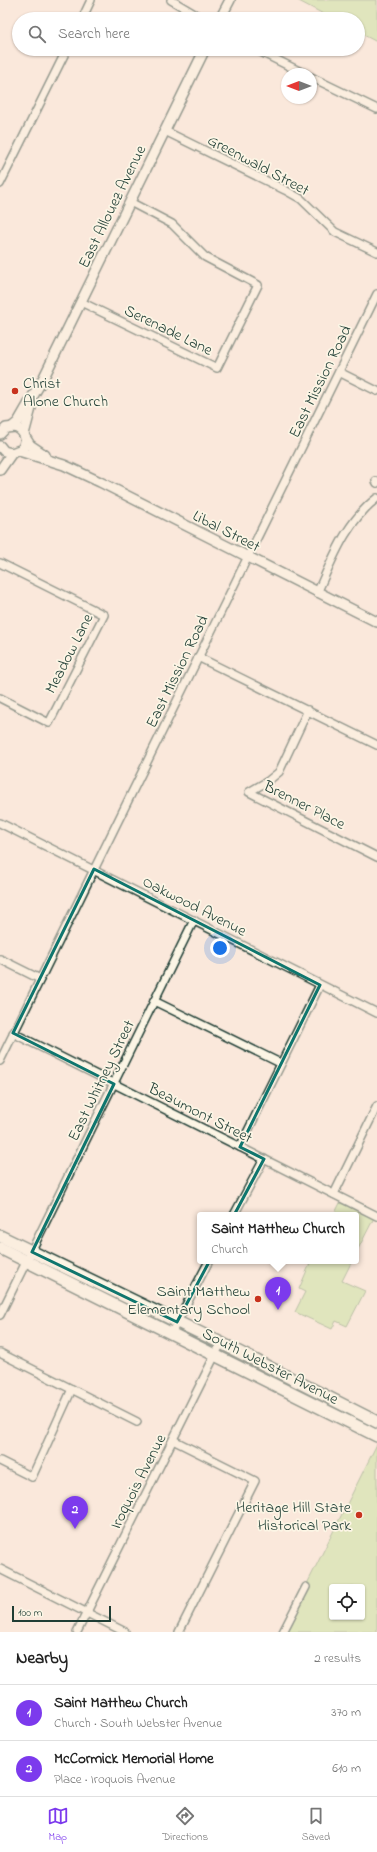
<!DOCTYPE html>
<html lang="en">
<head>
<meta charset="utf-8">
<style>
	body { margin:0; font-family:"Indie Flower",sans-serif; background:#f6f6f6; color:#222 }
	.controls { position:absolute; right:12px; bottom:12px; display:grid; overflow:hidden; border-radius:4px; box-shadow:0 1px 3px #0004 }
	.controls button { width:36px; height:36px; display:grid; place-items:center; padding:0; border:0; border-bottom:1px solid #e0e0e0; background:#fff; color:#222; font:20px sans-serif }
	.compass { position:absolute; left:281px; top:68px; width:36px; height:36px; border-radius:50%; background:#fff; box-shadow:0 1px 3px #0004; rotate:270deg }
	.scale { position:absolute; left:12px; bottom:10px; width:99px; box-sizing:border-box; padding-left:4px; border:2px solid #1f3d34; border-top:0; font-size:11px; line-height:14px; white-space:nowrap; color:#1f3d34; -webkit-text-stroke:3px #fcf5e5; paint-order:stroke }
	.you { position:absolute; left:220px; top:948px; width:14px; height:14px; margin:-10px; border:3px solid #fff; border-radius:50%; background:#1a73e8; box-shadow:0 0 0 6px #1a73e833 }
	.badge { display:grid; place-items:center; width:26px; height:26px; border-radius:50%; background:#7c3aed; color:#fff; font-size:13px; font-weight:700 }
	.pin { position:absolute; translate:-50% -33px; filter:drop-shadow(0 1px 2px #0008) }
	.pin::after { content:''; position:absolute; top:21px; width:14px; height:12px; background:inherit; clip-path:polygon(0 0,100% 0,50% 100%) }
	.popup { position:absolute; left:197px; top:1212px; width:162px; height:52px; box-sizing:border-box; display:grid; place-content:center; border-radius:4px; background:#fff; filter:drop-shadow(0 1px 3px #0005); font-size:13px; white-space:nowrap; color:#767676 }
	.popup b { font-size:15px; color:#222 }
	.popup::after { content:''; position:absolute; left:50%; top:100%; margin-left:-8px; border:8px solid transparent; border-top-color:#fff }
	.list { margin:0; padding:0; list-style:none }
	h2 { display:flex; justify-content:space-between; align-items:center; height:52px; margin:0; padding:0 16px; font-size:17px }
	h2 small { font-size:13px; font-weight:400; color:#767676 }
	.list li { display:grid; grid-template-columns:26px 1fr auto; gap:12px; align-items:center; box-sizing:border-box; height:56px; padding:0 16px; border-top:1px solid #e0e0e0 }
	.list b { display:block; font-size:15px; white-space:nowrap }
	.list p { margin:0; font-size:13px; white-space:nowrap; color:#767676 }
	.list em { font-size:13px; font-style:normal; color:#767676 }
	.icon { flex:none; width:22px; height:22px; fill:none; stroke:currentColor; stroke-width:2; stroke-linecap:round; stroke-linejoin:round }
	.map { position:relative; flex:none; width:377px; height:1632px; overflow:hidden }
	.search { position:absolute; background:#fff; box-shadow:0 1px 3px #0004; left:12px; right:12px; top:12px; height:44px; display:flex; align-items:center; gap:10px; box-sizing:border-box; padding:0 14px; border-radius:22px; color:#767676; font-size:15px }
	.sheet { height:164px; background:#fff }
	nav { display:flex; justify-content:space-around; align-items:center; box-sizing:border-box; height:56px; border-top:1px solid #e0e0e0; background:#fff; font-size:11px; color:#767676 }
	nav a { display:grid; justify-items:center; gap:2px }
	nav .on { color:#7c3aed }
	.map>svg:first-child { display:block }
	.green { fill:#c1e29a; stroke:#709067; fill-rule:evenodd }
	.lines { fill:none; stroke-linecap:round; stroke-linejoin:round }
	.minor-casing { stroke:#1f3d34; stroke-width:10 }
	.tertiary-casing { stroke:#1f3d34; stroke-width:12 }
	.secondary-casing { stroke:#1f3d34; stroke-width:14 }
	.minor { stroke:#fcf5e5; stroke-width:7 }
	.tertiary { stroke:#fcf5e5; stroke-width:9 }
	.secondary { stroke:#fcf5e5; stroke-width:11 }
	.marked { fill:none; stroke:#0f766e; stroke-width:3; stroke-linejoin:round }
	.poi-dot { fill:#c8321e; stroke:#fcf5e5; stroke-width:1.5 }
	.labels { text-anchor:middle; stroke-width:3.5; stroke-linejoin:round; paint-order:stroke }
	.street-label { font-size:16px; fill:#1f3d34; stroke:#fcf5e5 }
	.poi-label { font-size:16px; fill:#1f3d34; stroke:#fcf5e5; text-anchor:end }
</style>
</head>
<body>
<div class="map">
<svg width="377" height="1632" viewBox="0 0 377 1632">
	<rect width="100%" height="100%" fill="#fae8db"/>
	<filter id="ink" filterUnits="userSpaceOnUse"><feTurbulence type="fractalNoise" baseFrequency=".025" numOctaves="2"/><feDisplacementMap in="SourceGraphic" scale="8" xChannelSelector="R" yChannelSelector="G"/><feConvolveMatrix kernelMatrix="1 2 1 2 8 2 1 2 1" color-interpolation-filters="sRGB"/></filter>
	<g filter="url(#ink)">
		<g class="green">
			<polygon points="297,0 377,0 377,42 358,32 358,19 333,19"/>
			<polygon points="340,1203 374,1218 356,1253 356,1215 334,1215"/>
			<polygon points="311,1261 352,1261 342,1281 365,1291 347,1326 336,1321 332,1329 295,1312 305,1292 299,1289"/>
			<path d="M377 1444V1632H283ZM332 1587H362V1617H332Z"/>
		</g>
		<g class="lines">
			<defs>
				<g id="minor">
					<polyline points="171,0 203,19"/>
					<polyline points="82,19 91,0"/>
					<polyline points="255,49 305,74"/>
					<polyline points="311,77 377,109"/>
					<polyline points="165,131 285,190 301,199 335,232 377,252"/>
					<polyline points="0,184 67,49"/>
					<polyline points="81,302 217,368 258,285 205,257 172,224 130,202"/>
					<polyline points="339,372 377,391"/>
					<polyline points="376,481 377,483"/>
					<polyline points="0,563 104,615 49,723 0,698"/>
					<path d="M317 593C333 558 346 522 377 498"/>
					<polyline points="198,657 377,745"/>
					<polyline points="308,710 279,772 268,781 249,792 377,857"/>
					<polyline points="0,823 377,1013"/>
					<polyline points="0,959 40,979"/>
					<polyline points="154,1001 280,1063"/>
					<polyline points="13,1033 377,1216"/>
					<polyline points="0,1061 377,294"/>
					<polyline points="240,1147 320,985"/>
					<polyline points="334,1194 377,1106"/>
					<polyline points="234,1215 264,1159"/>
					<polyline points="0,1315 194,920"/>
					<polyline points="172,1332 209,1261"/>
					<polyline points="0,1353 137,1422"/>
					<polyline points="173,1440 255,1481 179,1632"/>
					<polyline points="0,1461 32,1477 72,1389"/>
					<polyline points="0,1569 125,1632"/>
					<polyline points="77,1632 221,1343"/>
					<polyline points="283,1632 306,1587"/>
				</g>
				<g id="tertiary">
					<polyline points="220,19 230,0"/>
					<polyline points="12,427 18,422 44,377 205,49"/>
					<path d="M0 434 6 428 15 427C25 431 28 440 22 449L12 453 4 451 0 446"/>
					<polyline points="24,434 31,408"/>
					<polyline points="25,437 30,445 45,455"/>
					<polyline points="19,451 64,465 100,482 377,622"/>
					<polyline points="0,470 12,453"/>
				</g>
				<g id="secondary">
					<polyline points="0,1236 221,1343 377,1422"/>
					<polyline points="0,1248 377,1436"/>
				</g>
			</defs>
			<use href="#minor" class="minor-casing"/>
			<use href="#tertiary" class="tertiary-casing"/>
			<use href="#secondary" class="secondary-casing"/>
			<use href="#minor" class="minor"/>
			<use href="#tertiary" class="tertiary"/>
			<use href="#secondary" class="secondary"/>
		</g>
	</g>
	<path d="M0 0H377V1632H0ZM94 869 320 985 240 1147 264 1159 177 1322 32 1252 114 1084 13 1033Z" fill="#fae8db" fill-opacity=".55" fill-rule="evenodd"/>
	<path class="marked" d="M94 869 320 985 240 1147 264 1159 177 1322 32 1252 114 1084 13 1033Z"/>
	<g class="poi-dot">
		<circle cx="15" cy="391" r="4"/>
		<circle cx="258" cy="1299" r="4"/>
		<circle cx="359" cy="1515" r="4"/>
	</g>
	<g class="labels">
		<g class="street-label">
			<text transform="translate(259 164) rotate(28)" y="6">Greenwald Street</text>
			<text transform="translate(111 206) rotate(-64)" y="6">East Allouez Avenue</text>
			<text transform="translate(169 329) rotate(26)" y="6">Serenade Lane</text>
			<text transform="translate(319 381) rotate(-64)" y="6">East Mission Road</text>
			<text transform="translate(227 530) rotate(27)" y="6">Libal Street</text>
			<text transform="translate(68 653) rotate(-63)" y="6">Meadow Lane</text>
			<text transform="translate(176 671) rotate(-64)" y="6">East Mission Road</text>
			<text transform="translate(305 804) rotate(27)" y="6">Brenner Place</text>
			<text transform="translate(195 905) rotate(27)" y="6">Oakwood Avenue</text>
			<text transform="translate(100 1080) rotate(-64)" y="6">East Whitney Street</text>
			<text transform="translate(201 1112) rotate(27)" y="6">Beaumont Street</text>
			<text transform="translate(271 1365) rotate(27)" y="6">South Webster Avenue</text>
			<text transform="translate(137 1481) rotate(-63)" y="6">Iroquois Avenue</text>
		</g>
		<g class="poi-label">
			<text x="23" y="388" text-anchor="start">Christ<tspan x="23" dy="18">Alone Church</tspan></text>
			<text x="250" y="1296">Saint Matthew<tspan x="250" dy="18">Elementary School</tspan></text>
			<text x="351" y="1512">Heritage Hill State<tspan x="351" dy="18">Historical Park</tspan></text>
		</g>
	</g>
</svg>
<div class="controls">
<button><svg class="icon" aria-label="locate" viewBox="0 0 24 24"><circle cx="12" cy="12" r="6"/><path d="M12 2v4M12 18v4M2 12h4M18 12h4"/></svg></button>
</div>
<svg class="compass" viewBox="-18 -18 36 36"><path d="M0-13l5 13h-10z" fill="#e53935"/><path d="M0 13l5-13h-10z" fill="#767676"/></svg>
<div class="scale">100 m</div>
<div class="you"></div>
<div class="pin badge" style="left:278px;top:1310px">1</div>
<div class="popup"><b>Saint Matthew Church</b>Church</div>
<div class="pin badge" style="left:75px;top:1529px">2</div>
<div class="search"><svg class="icon" aria-label="search" viewBox="0 0 24 24"><circle cx="10" cy="10" r="6"/><path d="M15 15l6 6"/></svg>Search here</div>
</div>
<section class="sheet">
<h2>Nearby<small>2 results</small></h2>
<ul class="list">
<li><span class="badge">1</span><div><b>Saint Matthew Church</b><p>Church · South Webster Avenue</p></div><em>370 m</em></li>
<li><span class="badge">2</span><div><b>McCormick Memorial Home</b><p>Place · Iroquois Avenue</p></div><em>610 m</em></li>
</ul>
</section>
<nav>
<a class="on"><svg class="icon" aria-label="map" viewBox="0 0 24 24"><path d="M3 6l6-2 6 2 6-2v14l-6 2-6-2-6 2zM9 4v14M15 6v14"/></svg>Map</a>
<a><svg class="icon" aria-label="directions" viewBox="0 0 24 24"><path d="M12 3l9 9-9 9-9-9zM9 14v-3h6M13 9l2 2-2 2"/></svg>Directions</a>
<a><svg class="icon" aria-label="saved" viewBox="0 0 24 24"><path d="M7 4h10v16l-5-4-5 4z"/></svg>Saved</a>
</nav>
</body>
</html>
